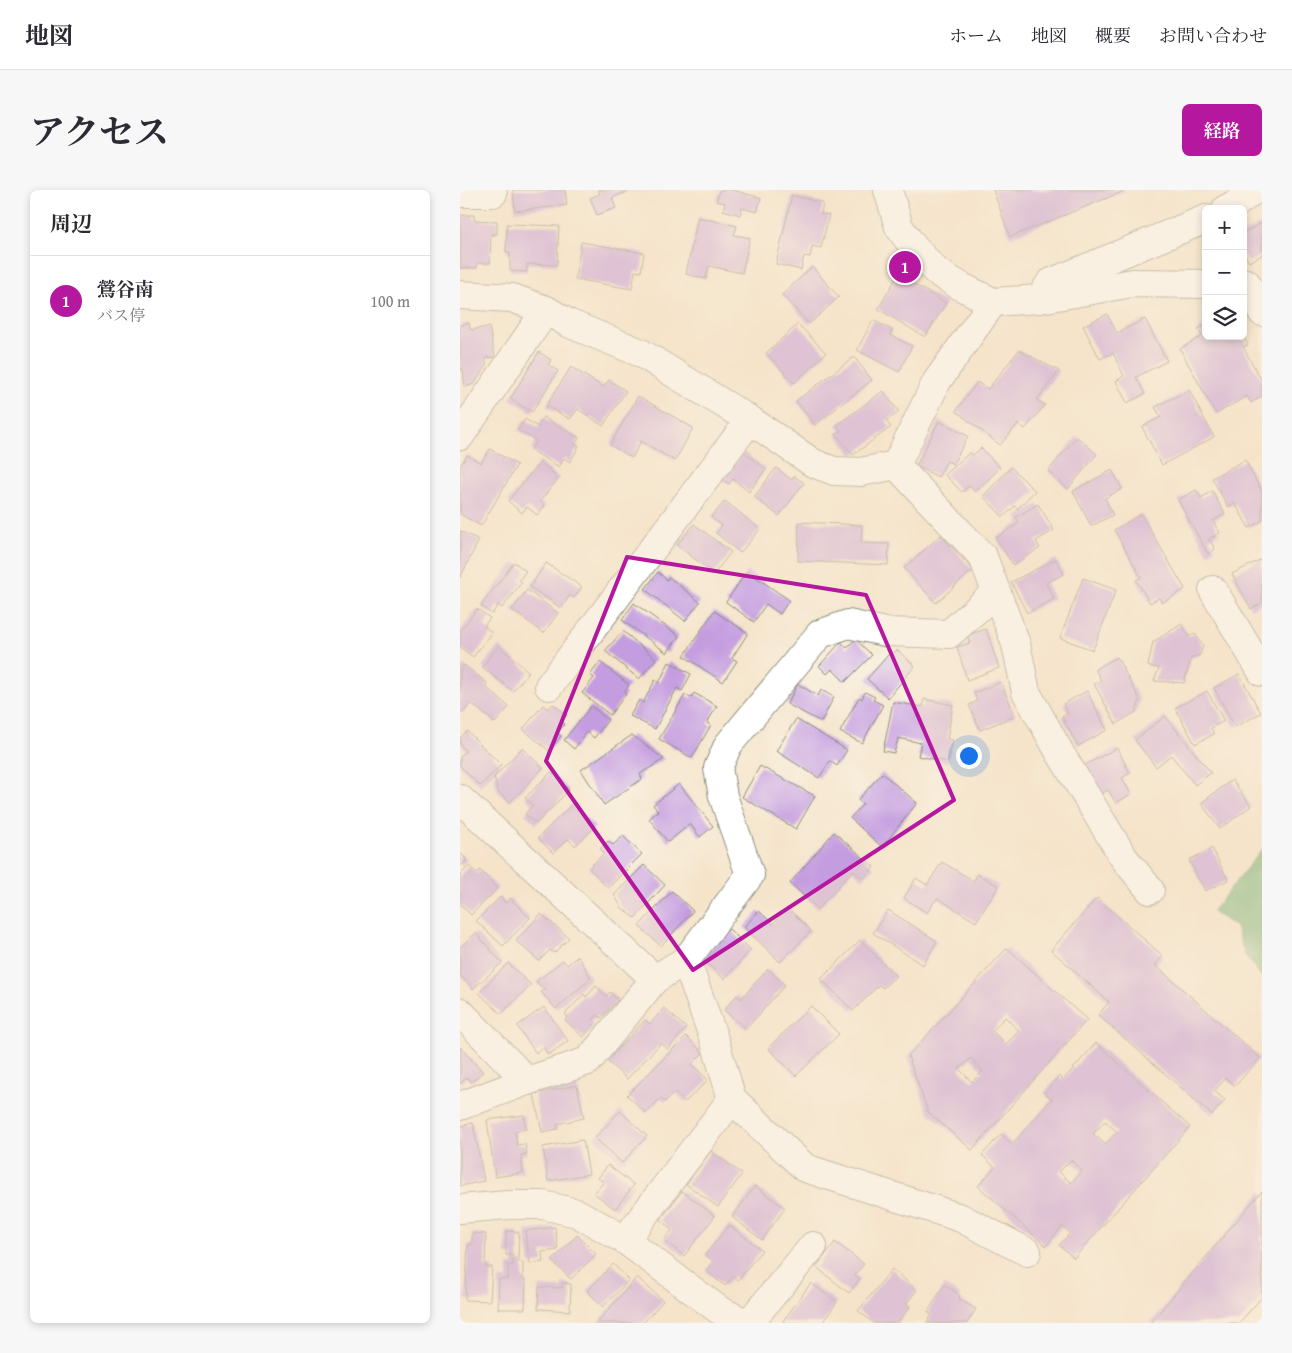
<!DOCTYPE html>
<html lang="ja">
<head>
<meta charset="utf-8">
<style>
	body { margin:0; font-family:"Gentium Book Plus","Noto Serif JP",serif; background:#f7f7f7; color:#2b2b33 }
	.controls { position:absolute; right:15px; top:15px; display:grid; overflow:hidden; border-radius:8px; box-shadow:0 2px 8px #0003 }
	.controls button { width:45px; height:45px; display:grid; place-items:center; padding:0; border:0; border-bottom:1px solid #e1e1e2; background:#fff; color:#2b2b33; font:25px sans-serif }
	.you { position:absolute; left:508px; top:565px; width:18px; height:18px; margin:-12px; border:4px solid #fff; border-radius:50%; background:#1a73e8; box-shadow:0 0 0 8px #1a73e833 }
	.badge { display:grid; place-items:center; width:32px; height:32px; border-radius:50%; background:#b5179e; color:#fff; font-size:16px; font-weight:700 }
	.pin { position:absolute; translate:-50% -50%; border:2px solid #fff; box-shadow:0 1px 5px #0006 }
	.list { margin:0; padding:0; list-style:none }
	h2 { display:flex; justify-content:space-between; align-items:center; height:65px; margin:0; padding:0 20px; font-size:21px }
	h2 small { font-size:16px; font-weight:400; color:#7c7c81 }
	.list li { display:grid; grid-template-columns:32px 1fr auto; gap:15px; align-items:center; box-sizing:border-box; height:90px; padding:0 20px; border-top:1px solid #e1e1e2 }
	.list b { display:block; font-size:19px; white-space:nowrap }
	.list p { margin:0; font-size:16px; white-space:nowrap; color:#7c7c81 }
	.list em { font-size:16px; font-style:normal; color:#7c7c81 }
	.icon { flex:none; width:28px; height:28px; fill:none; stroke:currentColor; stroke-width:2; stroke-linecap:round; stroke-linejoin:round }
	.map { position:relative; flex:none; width:802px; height:1133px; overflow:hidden; border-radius:8px }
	header { display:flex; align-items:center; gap:30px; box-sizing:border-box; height:70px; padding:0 25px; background:#fff; border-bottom:1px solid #e1e1e2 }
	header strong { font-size:24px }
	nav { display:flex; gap:28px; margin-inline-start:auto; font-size:18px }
	.intro { display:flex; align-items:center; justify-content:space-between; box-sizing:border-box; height:120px; padding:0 30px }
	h1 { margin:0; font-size:35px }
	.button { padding:12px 22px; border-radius:8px; background:#b5179e; color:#fff; font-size:18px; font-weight:700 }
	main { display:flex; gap:30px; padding:0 30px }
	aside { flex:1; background:#fff; border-radius:8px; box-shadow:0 2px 8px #0003 }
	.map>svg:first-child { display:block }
	.forest { fill:#6eb072; stroke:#467653 }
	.building { fill:#c49ce0; fill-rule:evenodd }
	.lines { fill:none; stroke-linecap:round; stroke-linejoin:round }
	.minor-casing { stroke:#8a907f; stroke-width:30 }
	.minor { stroke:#fff; stroke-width:28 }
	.marked { fill:none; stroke:#b5179e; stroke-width:4; stroke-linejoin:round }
</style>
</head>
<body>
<header>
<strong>地図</strong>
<nav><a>ホーム</a><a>地図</a><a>概要</a><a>お問い合わせ</a></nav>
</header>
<div class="intro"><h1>アクセス</h1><a class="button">経路</a></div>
<main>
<aside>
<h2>周辺<small></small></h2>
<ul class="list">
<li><span class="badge">1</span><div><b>鶯谷南</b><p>バス停</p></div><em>100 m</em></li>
</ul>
</aside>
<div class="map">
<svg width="802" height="1133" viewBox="0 0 802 1133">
	<rect width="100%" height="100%" fill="#fbf7ec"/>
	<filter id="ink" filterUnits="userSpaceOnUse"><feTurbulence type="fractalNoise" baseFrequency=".02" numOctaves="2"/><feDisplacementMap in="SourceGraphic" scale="10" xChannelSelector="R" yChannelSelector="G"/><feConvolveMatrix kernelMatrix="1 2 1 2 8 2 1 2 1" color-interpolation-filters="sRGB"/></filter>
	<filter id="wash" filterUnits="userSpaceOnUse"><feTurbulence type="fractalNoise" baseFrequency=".0096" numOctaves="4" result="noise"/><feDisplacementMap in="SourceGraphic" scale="20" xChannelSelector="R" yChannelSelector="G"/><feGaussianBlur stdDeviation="1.12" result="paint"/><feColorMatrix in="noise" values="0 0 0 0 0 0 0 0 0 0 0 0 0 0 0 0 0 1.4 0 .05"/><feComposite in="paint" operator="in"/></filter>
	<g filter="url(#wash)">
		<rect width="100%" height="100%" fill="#f5e4ca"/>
		<polygon class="forest" points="802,659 802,787 785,765 776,737 752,722"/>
		<g id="blocks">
			<g class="building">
				<polygon points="53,0 105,0 107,15 55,21"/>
				<polygon points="138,0 171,0 152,8 156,18 137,25 130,8 140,4"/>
				<polygon points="260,0 272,0 301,8 297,22 282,18 280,25 263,20 265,13 256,11"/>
				<polygon points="533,0 667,0 550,47"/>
				<polygon points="332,5 363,13 361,24 369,25 361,58 352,56 350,67 344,66 341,80 316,74"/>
				<polygon points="0,25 14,25 14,30 37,31 37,44 31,44 30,73 17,73 17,78 0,78"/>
				<polygon points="238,27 277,36 274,45 290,48 282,83 249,76 246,89 226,84"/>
				<polygon points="802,33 802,65 789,72 785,65 783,66 783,43"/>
				<polygon points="47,34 99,36 97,75 67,74 67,82 50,81 50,62 46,62"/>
				<polygon points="121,52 184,63 181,82 175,81 172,99 115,89"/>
				<polygon points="352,77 379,107 349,134 322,105"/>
				<polygon points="438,85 486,113 465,147 418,119"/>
				<polygon points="647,124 657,143 685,129 707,171 676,187 685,204 667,213 656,191 664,186 653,163 640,169 623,136"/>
				<polygon points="413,130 432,140 430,145 452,156 439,182 397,160"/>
				<polygon points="9,133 10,140 29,137 35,167 26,168 26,176 14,194 5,197 3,179 0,180 0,135"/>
				<polygon points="338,134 366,163 334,193 306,163"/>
				<polygon points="746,135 746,146 783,146 788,155 783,157 802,191 802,206 791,213 787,206 756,224 720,159 742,146 738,139"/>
				<polygon points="559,160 599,181 577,210 585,215 565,239 558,234 540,255 496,221 517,192 528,199"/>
				<polygon points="79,162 91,170 88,175 98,181 72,222 50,209"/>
				<polygon points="394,167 412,190 355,235 336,211"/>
				<polygon points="111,177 143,197 149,190 166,201 143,236 118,219 110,229 86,216"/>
				<polygon points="729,200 754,247 702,275 682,237 701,227 695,217"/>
				<polygon points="423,201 439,222 426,231 431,237 393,265 376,244 381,241 377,235"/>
				<polygon points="178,206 233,238 215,271 181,251 172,268 150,255"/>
				<polygon points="83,227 119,248 115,254 119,256 110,272 104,268 99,277 71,260 76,251 58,240 65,229 78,237"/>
				<polygon points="479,231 508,246 493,274 487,271 478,287 456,276"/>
				<polygon points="617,247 637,264 608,299 588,281"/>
				<polygon points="521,258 540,278 515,302 509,296 502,302 485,285 510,262 513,265"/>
				<polygon points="30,259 57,275 21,336 0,324 0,276 7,265 21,273"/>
				<polygon points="284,262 306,279 289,302 273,289 269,294 263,290"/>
				<polygon points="785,270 802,302 802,331 789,338 775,313 768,317 752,288"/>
				<polygon points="80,272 99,288 80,311 85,316 77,325 67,317 62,323 48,311"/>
				<polygon points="551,277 575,301 557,319 555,316 543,327 523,306"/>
				<polygon points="316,278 332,290 334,286 344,293 319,326 294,307"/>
				<polygon points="652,280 662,299 645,308 653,325 631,336 613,301"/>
				<polygon points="736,300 741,308 752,301 765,324 753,331 760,343 749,349 755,359 748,364 718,310"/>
				<polygon points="265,311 300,339 280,363 256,343 262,336 251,327"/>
				<polygon points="578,314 594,340 576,351 580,358 553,375 536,348 559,333 556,327"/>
				<polygon points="681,324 725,399 702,413 699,408 690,413 676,390 681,387 654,340"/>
				<polygon points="339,332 402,335 401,353 429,354 428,375 338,371"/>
				<polygon points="234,334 271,362 254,384 217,355"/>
				<polygon points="0,341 19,350 0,388"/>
				<polygon points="481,345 513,380 476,413 444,378"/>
				<polygon points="596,369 604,384 586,393 594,409 567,423 551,392"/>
				<polygon points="802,369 802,413 791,419 772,384"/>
				<polygon points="54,372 66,381 59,390 62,392 42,418 38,415 32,424 21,416"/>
				<polygon points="86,373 122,397 114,408 110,405 101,418 70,397"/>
				<polygon points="287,381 329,410 320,424 306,414 294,432 266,412"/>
				<polygon points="198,382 207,390 209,387 240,412 225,431 185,399"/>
				<polygon points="623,388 656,400 633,460 600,448"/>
				<polygon points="67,400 98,423 84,443 52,420"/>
				<polygon points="174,413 219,446 207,463 162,430"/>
				<polygon points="17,419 30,428 24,436 32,443 13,467 0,457 0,441"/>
				<polygon points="254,421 288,443 272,468 277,471 263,492 224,466"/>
				<polygon points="722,434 729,446 735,444 743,456 740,465 731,468 724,493 694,491 699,478 688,476 693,452"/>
				<polygon points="526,439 539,478 507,490 497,457 510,453 507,445"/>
				<polygon points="163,441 196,469 179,489 145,461"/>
				<polygon points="395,449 412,465 385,492 372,479 367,484 359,476 381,452 387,458"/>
				<polygon points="39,456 69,482 53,501 22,477"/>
				<polygon points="437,460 455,476 428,508 407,489 429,464 431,466"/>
				<polygon points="657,467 680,510 676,522 656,534 634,494 641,490 635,479"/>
				<polygon points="140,472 169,495 164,502 166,504 150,525 122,503 134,488 130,485"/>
				<polygon points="209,472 231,484 222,501 217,498 195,539 170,526 179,510 183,513 195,490 199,493"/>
				<polygon points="4,475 27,493 25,496 49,517 35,533 11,513 3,523 0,520 0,481"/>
				<polygon points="779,484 801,523 775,537 754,498"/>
				<polygon points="541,492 555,526 520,540 509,515 517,511 514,503"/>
				<polygon points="338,494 358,506 361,500 374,507 361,532 327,514"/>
				<polygon points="627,501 647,540 618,556 602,527 608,523 603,514"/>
				<polygon points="747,501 764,531 751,538 754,544 735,554 715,518"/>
				<polygon points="405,502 415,507 413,510 423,515 402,553 380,542 399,507 402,509"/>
				<polygon points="234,503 257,516 247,533 251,535 232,568 199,549 225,505 231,508"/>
				<polygon points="464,509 493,515 487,549 493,550 488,572 458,566 461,553 438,548 434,563 423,561 433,512 463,517"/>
				<polygon points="93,514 107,525 101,531 105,534 97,543 101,546 89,561 63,539 83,515 88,519"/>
				<polygon points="131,516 148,530 134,548 127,542 114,559 104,550"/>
				<polygon points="705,526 751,583 735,595 711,565 696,577 675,550"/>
				<polygon points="336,529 387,560 377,576 370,571 359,588 316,561"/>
				<polygon points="7,541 41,575 20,596 0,576 0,567 6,561 0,554 0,548"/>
				<polygon points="172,545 204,569 180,584 182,589 144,615 121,580"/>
				<polygon points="62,558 83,578 50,612 38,602 34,587"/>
				<polygon points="657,558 670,583 662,588 671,604 656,613 648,600 637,606 621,577"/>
				<polygon points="300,576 355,606 336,639 282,607"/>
				<polygon points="91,582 109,600 76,634 65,624 73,615 65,608"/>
				<polygon points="422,583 457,613 422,657 390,628 403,614 398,610"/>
				<polygon points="772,590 791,616 760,639 741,613"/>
				<polygon points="219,594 253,636 240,647 230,634 208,652 189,629 198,621 193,615"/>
				<polygon points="112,614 135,637 115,656 108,649 93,663 78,648"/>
				<polygon points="374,642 414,677 403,689 393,680 358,719 330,693"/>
				<polygon points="163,646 182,664 148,698 129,678 144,663 140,659 148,651 153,655"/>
				<polygon points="752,658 768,690 745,701 729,670"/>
				<polygon points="0,663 7,670 0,676"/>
				<polygon points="482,672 514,691 517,684 539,696 516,732 477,708 467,723 444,708 456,688 467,695"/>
				<polygon points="184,675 205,695 175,728 162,718 154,705"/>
				<polygon points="9,676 17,684 20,680 38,698 11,725 0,714 0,685"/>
				<polygon points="212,701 233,721 201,756 179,736"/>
				<polygon points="40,707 46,713 50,708 70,728 43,756 16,731"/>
				<polygon points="637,708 703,766 695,775 800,868 775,896 766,888 754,901 765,910 752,925 638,825 649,812 591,760"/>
				<polygon points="328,718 351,741 320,772 284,737 299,721 313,734"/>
				<polygon points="428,720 477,751 463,775 413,743"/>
				<polygon points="81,724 109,748 94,763 90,760 79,771 56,751"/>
				<polygon points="269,739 291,760 264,789 242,769"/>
				<polygon points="16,743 42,773 13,799 0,785 0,757"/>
				<polygon points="400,750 436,786 423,798 419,795 393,821 361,789"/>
				<path d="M547 758 627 830 512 960 468 922 448 866ZM545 827 559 841 546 854 532 841ZM511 868 523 881 512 892 499 879Z"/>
				<polygon points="118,766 131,788 96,819 81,802 85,800 76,792 103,770 107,775"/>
				<polygon points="48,773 71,795 41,824 19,803"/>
				<polygon points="308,779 325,795 286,839 264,820 277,805 281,809"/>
				<polygon points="136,796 146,806 150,802 158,810 141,828 137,825 131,832 134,835 123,847 105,830 108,827 105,824 124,804 126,807"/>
				<polygon points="351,816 379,844 336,886 308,858"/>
				<polygon points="84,817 108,851 88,865 83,857 76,863 57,836"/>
				<polygon points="204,818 226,838 208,859 201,853 167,889 147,871 185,830 190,834"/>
				<polygon points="226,846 243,863 232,874 248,890 225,912 215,902 205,912 201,908 186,923 167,905"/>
				<path d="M636 853 730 937 614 1068 599 1055 610 1043 602 1036 586 1056 518 996 535 977 522 965 541 944 552 954 592 909 584 903 599 886 603 890ZM645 931 657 942 645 954 633 944ZM611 970 622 981 611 993 599 982Z"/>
				<polygon points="0,857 23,882 11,892 7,887 0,894"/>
				<polygon points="117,895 124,928 97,934 98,939 82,942 74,904"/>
				<polygon points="160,921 187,946 162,973 135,948"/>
				<polygon points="64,925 66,939 55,941 57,955 65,954 67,964 61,965 63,983 35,987 27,930"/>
				<polygon points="13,933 24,991 0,996 0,936"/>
				<polygon points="123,950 129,984 88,991 83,957"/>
				<polygon points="251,961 282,984 258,1017 226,994"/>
				<polygon points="148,975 174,995 155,1019 134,1003 144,992 138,988"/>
				<polygon points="295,996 325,1018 302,1050 272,1027"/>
				<polygon points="222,1001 255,1026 224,1066 204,1050 212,1040 200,1030"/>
				<polygon points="802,1001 802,1107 779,1133 690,1133"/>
				<polygon points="269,1035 302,1060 278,1090 273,1086 265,1096 246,1081 253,1071 245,1065"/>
				<polygon points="95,1037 98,1060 82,1062 83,1072 70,1074 65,1041"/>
				<polygon points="46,1041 59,1042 58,1072 63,1072 63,1089 66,1090 65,1119 38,1119 39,1089 48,1089 48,1075 53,1075 53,1065 46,1065"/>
				<polygon points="12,1043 26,1044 25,1077 32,1077 30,1111 5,1110 8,1055 12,1054"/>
				<polygon points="117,1045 136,1064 111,1089 92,1071"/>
				<polygon points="375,1052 404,1074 395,1085 400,1089 389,1103 356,1077"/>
				<polygon points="153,1074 169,1090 143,1117 127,1101"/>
				<polygon points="432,1079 457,1100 446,1114 450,1117 437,1133 414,1133 398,1121"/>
				<polygon points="177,1087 203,1111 183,1133 137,1133"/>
				<polygon points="102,1093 111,1094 110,1121 78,1119 79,1097 102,1098"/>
				<polygon points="351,1093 377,1112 362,1133 326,1133 323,1131"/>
				<polygon points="484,1095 500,1105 499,1109 516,1119 507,1133 466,1133 472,1125 468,1122"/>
			</g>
		</g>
	</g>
	<g filter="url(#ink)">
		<use href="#blocks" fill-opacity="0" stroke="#8a907f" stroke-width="1"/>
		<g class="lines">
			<defs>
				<g id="minor">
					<polyline points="428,0 439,37 455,59 477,82 502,97 533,112 580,109 673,93 746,94"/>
					<polyline points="0,3 33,3"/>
					<polyline points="766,19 774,15 794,0"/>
					<polyline points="786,93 802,122"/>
					<polyline points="583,104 590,93 746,29"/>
					<polyline points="0,105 52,108 86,120 108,133 181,163 290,230 353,273 374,281 401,282 436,275 477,191 533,112"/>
					<polyline points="0,246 86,120"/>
					<polyline points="436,275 523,367 556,454 566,502 600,563 664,668 690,700"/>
					<polyline points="753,400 802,482"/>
					<polyline points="89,496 290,230"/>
					<polyline points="0,609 195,789 226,770 290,685 263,606 258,578 268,555 360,444 388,434 425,442 489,444 526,411 538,406"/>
					<polyline points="226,770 255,852 272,909 345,978 501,1028 567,1062"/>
					<polyline points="0,822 67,891"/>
					<polyline points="0,916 67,891 128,871 195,789"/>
					<polyline points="0,1019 48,1015 83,1015 117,1023 165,1050 259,1120 286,1133"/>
					<polyline points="165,1050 272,909"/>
					<polyline points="289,1133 353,1056"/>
				</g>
			</defs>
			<use href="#minor" class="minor-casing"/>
			<use href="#minor" class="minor"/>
		</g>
	</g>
	<path d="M0 0H802V1133H0ZM167 367 406 405 494 610 233 780 86 571Z" fill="#f5e4ca" fill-opacity=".55" fill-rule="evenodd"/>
	<path class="marked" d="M167 367 406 405 494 610 233 780 86 571Z"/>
</svg>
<div class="controls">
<button>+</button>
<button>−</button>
<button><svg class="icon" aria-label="layers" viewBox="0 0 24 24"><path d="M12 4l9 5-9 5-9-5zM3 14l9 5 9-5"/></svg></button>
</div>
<div class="you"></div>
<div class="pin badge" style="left:445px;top:77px">1</div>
</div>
</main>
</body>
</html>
